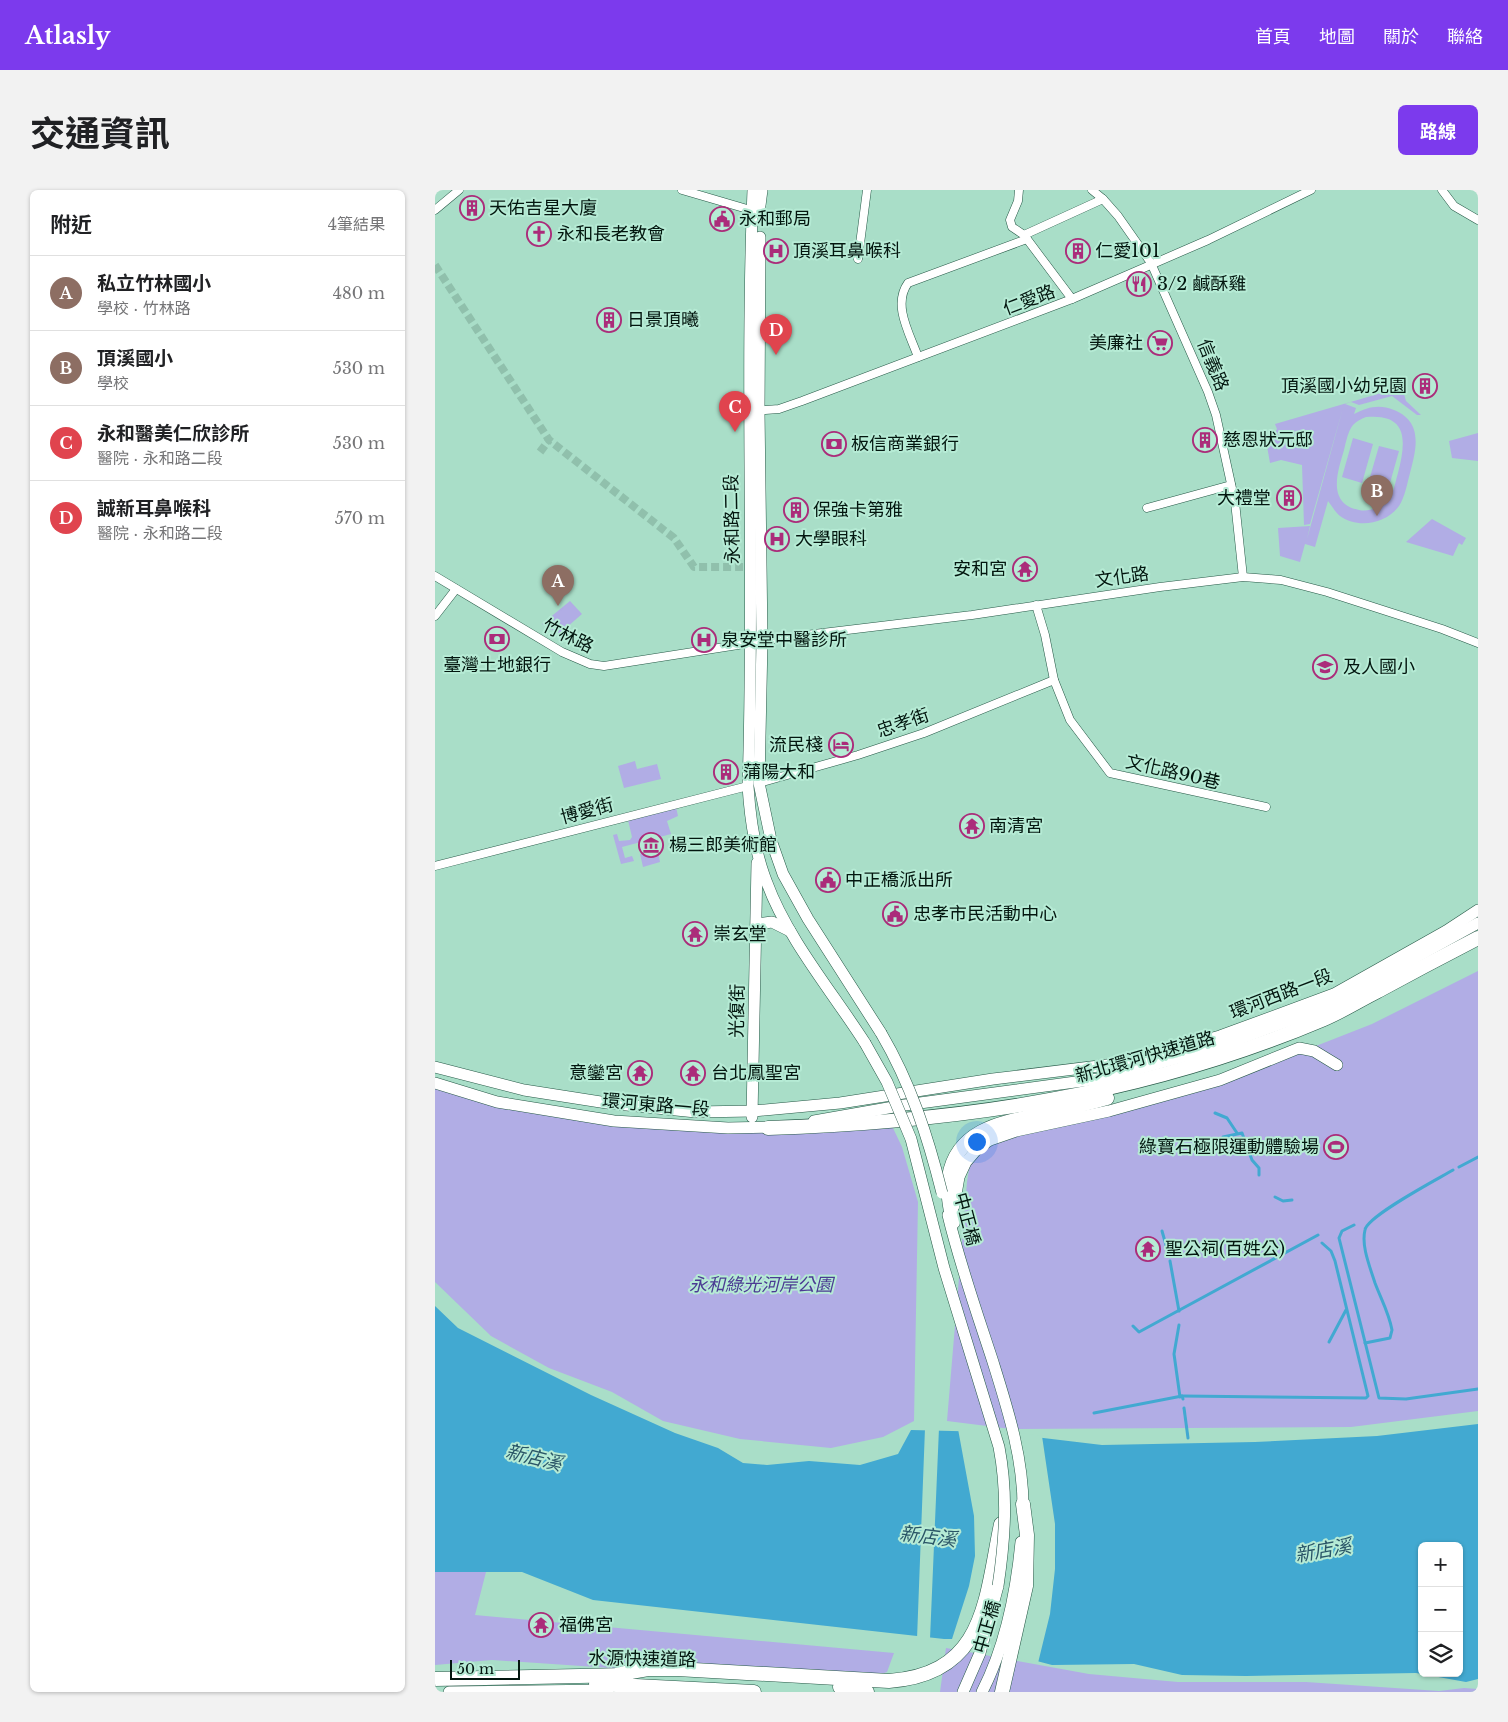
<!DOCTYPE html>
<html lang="zh-TW">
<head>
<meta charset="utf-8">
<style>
	body { margin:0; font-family:"Libre Baskerville","Noto Sans TC",serif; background:#f2f2f2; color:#202124 }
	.controls { position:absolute; right:15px; bottom:15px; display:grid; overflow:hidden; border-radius:8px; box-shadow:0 1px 4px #0004 }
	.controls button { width:45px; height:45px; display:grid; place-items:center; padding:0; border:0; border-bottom:1px solid #e0e0e0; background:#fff; color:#202124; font:25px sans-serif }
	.scale { position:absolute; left:15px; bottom:12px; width:70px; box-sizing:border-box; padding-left:5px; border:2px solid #03160f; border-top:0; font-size:14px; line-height:18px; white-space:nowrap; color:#03160f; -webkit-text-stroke:4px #b6ebd5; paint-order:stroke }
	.you { position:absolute; left:541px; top:951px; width:18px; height:18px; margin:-12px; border:4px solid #fff; border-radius:50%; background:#1a73e8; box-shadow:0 0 0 8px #1a73e833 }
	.badge { display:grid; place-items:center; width:32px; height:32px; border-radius:50%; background:#7c3aed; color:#fff; font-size:16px; font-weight:700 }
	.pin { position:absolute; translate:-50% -41px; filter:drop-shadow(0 1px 2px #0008) }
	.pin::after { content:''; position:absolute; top:26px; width:18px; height:15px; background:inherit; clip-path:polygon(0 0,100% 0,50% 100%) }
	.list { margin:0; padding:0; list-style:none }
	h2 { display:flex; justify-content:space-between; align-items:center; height:65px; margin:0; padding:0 20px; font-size:21px }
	h2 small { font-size:16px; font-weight:400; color:#757577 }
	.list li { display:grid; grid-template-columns:32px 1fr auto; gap:15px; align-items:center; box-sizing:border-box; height:75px; padding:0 20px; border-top:1px solid #e0e0e0 }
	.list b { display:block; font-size:19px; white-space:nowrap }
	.list p { margin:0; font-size:16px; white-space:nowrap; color:#757577 }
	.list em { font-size:16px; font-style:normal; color:#757577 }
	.icon { flex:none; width:28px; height:28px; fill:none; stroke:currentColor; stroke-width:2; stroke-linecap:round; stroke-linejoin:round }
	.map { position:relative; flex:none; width:1043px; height:1502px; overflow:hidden; border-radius:8px }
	header { display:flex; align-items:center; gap:30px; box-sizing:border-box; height:70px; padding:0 25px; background:#7c3aed; color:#fff }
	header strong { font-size:24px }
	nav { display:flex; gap:28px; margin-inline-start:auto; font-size:18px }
	.intro { display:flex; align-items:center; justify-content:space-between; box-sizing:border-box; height:120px; padding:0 30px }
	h1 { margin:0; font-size:35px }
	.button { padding:12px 22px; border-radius:8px; background:#7c3aed; color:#fff; font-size:18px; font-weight:700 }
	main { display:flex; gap:30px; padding:0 30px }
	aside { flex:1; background:#fff; border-radius:8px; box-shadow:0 1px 4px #0004 }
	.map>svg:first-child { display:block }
	.green { fill:#b1ade5; fill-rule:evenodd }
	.water { fill:#42a9d1; fill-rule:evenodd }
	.pier { fill:#a9dec8 }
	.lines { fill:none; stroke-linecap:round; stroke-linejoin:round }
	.stream { stroke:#42a9d1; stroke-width:3 }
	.street-tunnel { stroke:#90c0ac; stroke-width:8; stroke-dasharray:8 4; stroke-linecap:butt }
	.street-casing { stroke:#265947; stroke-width:9 }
	.secondary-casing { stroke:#265947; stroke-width:12 }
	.highway-casing { stroke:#265947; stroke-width:15 }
	.street { stroke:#fff; stroke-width:8 }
	.secondary { stroke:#fff; stroke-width:11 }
	.highway { stroke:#fff; stroke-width:14 }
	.secondary-bridge-casing { stroke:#265947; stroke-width:12; stroke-linecap:butt }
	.secondary-bridge { stroke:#fff; stroke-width:11 }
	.labels { text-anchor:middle; stroke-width:4; stroke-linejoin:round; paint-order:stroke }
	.poi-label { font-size:18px; fill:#03160f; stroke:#b6ebd5; text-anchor:start }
	.street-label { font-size:18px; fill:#03160f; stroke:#b6ebd5 }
	.park-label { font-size:18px; font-style:italic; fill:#4b3b93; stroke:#b6ebd5 }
	.water-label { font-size:19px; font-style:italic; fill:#2a5567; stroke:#b6ebd5 }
</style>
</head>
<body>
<header>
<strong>Atlasly</strong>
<nav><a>首頁</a><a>地圖</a><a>關於</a><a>聯絡</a></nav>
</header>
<div class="intro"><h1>交通資訊</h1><a class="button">路線</a></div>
<main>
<aside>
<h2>附近<small>4筆結果</small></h2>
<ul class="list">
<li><span class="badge" style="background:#8d6e63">A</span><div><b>私立竹林國小</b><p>學校 · 竹林路</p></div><em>480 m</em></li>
<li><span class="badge" style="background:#8d6e63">B</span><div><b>頂溪國小</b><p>學校</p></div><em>530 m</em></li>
<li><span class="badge" style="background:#e0444e">C</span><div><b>永和醫美仁欣診所</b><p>醫院 · 永和路二段</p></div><em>530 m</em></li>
<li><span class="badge" style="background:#e0444e">D</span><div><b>誠新耳鼻喉科</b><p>醫院 · 永和路二段</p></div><em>570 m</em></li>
</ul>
</aside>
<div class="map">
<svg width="1043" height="1502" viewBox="0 0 1043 1502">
	<rect width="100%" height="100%" fill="#a9dec8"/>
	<g class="green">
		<path d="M967 197 971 211 986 225H982L957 206 924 215 916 212 910 214 921 218 919 224C933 217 944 214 959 220 989 232 981 260 975 283 972 294 970 307 964 316 951 334 923 339 905 326 900 322 897 316 893 311L880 357 870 354 865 372 845 366 843 338 875 336 872 349 908 218 875 334 869 335 867 275 846 270 835 273 832 256 842 239 840 234ZM931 227C974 223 971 252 963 283 960 292 959 304 952 311 944 318 934 322 924 320 891 313 903 281 909 260 911 252 913 241 918 235 922 231 926 229 931 227Z"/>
		<polygon points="1043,243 1043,271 1017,268 1014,251"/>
		<polygon points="918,248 938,254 927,293 907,287"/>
		<polygon points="944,256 964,261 953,300 933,294"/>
		<polygon points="997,329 1031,348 1027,355 1024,353 1018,366 971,352"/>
		<polygon points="135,411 147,424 124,444 107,434"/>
		<polygon points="200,571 202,579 222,574 226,589 189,598 183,576"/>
		<polygon points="241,617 243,626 232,631 236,644 187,657 190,668 197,666 199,671 186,674 178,645 182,644 184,651 195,650 197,647 193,630"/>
		<polygon points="215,661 223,662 225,672 208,677 205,664"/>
		<polygon points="1043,781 1043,1221 916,1237 576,1239 512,1231 532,992 539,949 812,883 937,834"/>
		<polygon points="0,890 56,910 208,936 321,939 458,938 467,957 483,1012 479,1231 448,1247 396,1258 305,1249 228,1231 177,1202 114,1178 56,1146 0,1092"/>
		<polygon points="0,1382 51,1382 40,1425 459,1463 452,1482 431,1489 237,1474 176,1478 57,1470 0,1475"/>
		<polygon points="511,1458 654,1484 743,1492 871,1492 1004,1501 1029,1498 1043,1499 1043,1502 505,1502"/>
	</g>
	<path class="water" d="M0 1116 23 1138 156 1205 240 1243 283 1258 308 1273 332 1275 374 1271 425 1275 463 1264 476 1240 558 1242 667 1255 820 1252 942 1246 1043 1234V1489L1031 1492 981 1483 811 1486 747 1485 699 1474 617 1475 527 1451 158 1410 87 1382H0ZM987 1356H1024V1483H987Z"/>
	<polygon class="pier" points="490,1238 504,1238 495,1449 517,1449 534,1396 540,1366 539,1326 523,1239 558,1240 607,1246 620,1334 620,1379 615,1424 603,1473 527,1453 482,1449"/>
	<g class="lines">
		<g class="stream">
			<polyline points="780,923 792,928 802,943"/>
			<polyline points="788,947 807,943 817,970 824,978 824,985"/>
			<polyline points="1024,977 1043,967"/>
			<polyline points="840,1007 848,1011 857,1010"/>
			<polyline points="919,1035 907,1041 904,1048 944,1208 971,1209 1043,1199"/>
			<polyline points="727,1041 731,1055"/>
			<polyline points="735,1071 744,1121"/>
			<polyline points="744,1135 739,1164 745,1207"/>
			<polyline points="698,1136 704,1142 883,1045"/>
			<polyline points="894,1152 911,1120"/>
			<path d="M930 1153 955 1148 957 1140C954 1123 946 1109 940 1093 935 1077 926 1056 930 1040 932 1026 1003 989 1018 980"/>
			<polyline points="747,1206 931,1208 933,1206 900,1071 896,1061 887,1053"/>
			<polyline points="749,1218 753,1248"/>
			<polyline points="659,1223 747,1206 748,1209"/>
		</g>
		<g class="street-tunnel">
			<polyline points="0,75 114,250 239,348 259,377 316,377"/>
			<polyline points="105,262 114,250"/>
		</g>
		<defs>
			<g id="street">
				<polyline points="247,0 319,21"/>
				<polyline points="584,0 583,11 575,30 577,37 589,45 637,109"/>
				<polyline points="657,0 668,9 683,26 716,73 773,202 781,225 800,312 808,387"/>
				<polyline points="1007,0 1019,16 1043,30"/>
				<polyline points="0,20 24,0"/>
				<polyline points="589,45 668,9"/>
				<polyline points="423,69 432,0"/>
				<path d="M483 167C475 144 457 115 473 93L592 49"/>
				<polyline points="319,221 344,219 367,211 637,109 773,50 876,0"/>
				<polyline points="712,318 796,295"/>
				<polyline points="0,386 127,462 155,474 169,476 354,447 537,425 725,397 808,387 846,390 892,402 1007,439 1043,453"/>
				<polyline points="601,415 610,445 619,490 635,530 675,583 831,617"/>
				<polyline points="0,426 21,399"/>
				<polyline points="324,593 423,565 489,543 619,490"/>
				<polyline points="0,676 313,596"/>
			</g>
			<g id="secondary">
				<path d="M318 0C310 198 320 397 313 596 315 628 320 663 332 693 352 748 398 803 430 853"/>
				<polyline points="324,23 327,0"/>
				<polyline points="325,47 324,221 327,451 324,593 336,650 348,684 373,729 446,843"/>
				<polyline points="322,734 337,732 355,741"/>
				<polyline points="0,877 89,900 172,913 261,922 318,921 405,913 558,889 688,873 785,846 899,804 1011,741 1043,720"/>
				<polyline points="0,893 62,912 179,931 293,938 341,937"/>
				<polyline points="317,927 322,673"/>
				<polyline points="379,931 470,915 670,888 780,858 891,817 1043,733"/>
				<polyline points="519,1016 524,987 531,972 543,958 555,950 581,941 674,921 785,890 864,858 879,861 902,875"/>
				<path d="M513 1025C525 1075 542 1123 558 1172 573 1220 589 1270 588 1321"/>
				<polyline points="14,1502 173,1500"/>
				<polyline points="528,1502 545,1463 563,1396"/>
				<path d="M547 1502C571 1455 581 1404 586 1352"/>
			</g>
			<g id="highway">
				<path d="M333 938C526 932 710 905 889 829 908 821 925 810 943 801 976 783 1010 765 1043 748"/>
				<path d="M518 1032C515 1017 512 1002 514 987 522 938 570 932 609 924 630 919 651 914 672 908"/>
				<path d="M184 1484 213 1479H242L454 1491C551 1484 550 1410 566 1334"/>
				<polyline points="0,1489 192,1485"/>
				<polyline points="161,1494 319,1502"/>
				<polyline points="405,1497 432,1502"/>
				<polyline points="567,1502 591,1396 592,1345 588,1314"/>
			</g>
		</defs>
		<use href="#street" class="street-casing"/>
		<use href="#secondary" class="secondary-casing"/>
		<use href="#highway" class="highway-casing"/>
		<use href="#street" class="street"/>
		<use href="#secondary" class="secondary"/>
		<use href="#highway" class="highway"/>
		<defs>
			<g id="secondary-bridge">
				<path d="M446 843C476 894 493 947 507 1003"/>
				<path d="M430 853 452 892 476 949 509 1078 564 1257C573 1304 570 1349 563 1396"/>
			</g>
		</defs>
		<use href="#secondary-bridge" class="secondary-bridge-casing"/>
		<use href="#secondary-bridge" class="secondary-bridge"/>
	</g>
	<defs>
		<symbol id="building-ring" viewBox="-11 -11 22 22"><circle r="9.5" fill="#b6ebd5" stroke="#ab2c7a" stroke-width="1.5"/><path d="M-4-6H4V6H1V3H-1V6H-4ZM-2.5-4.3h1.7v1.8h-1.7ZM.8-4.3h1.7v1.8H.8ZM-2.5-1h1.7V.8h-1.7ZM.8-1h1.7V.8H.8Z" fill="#ab2c7a"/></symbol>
		<symbol id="civic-ring" viewBox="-11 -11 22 22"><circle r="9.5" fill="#b6ebd5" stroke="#ab2c7a" stroke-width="1.5"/><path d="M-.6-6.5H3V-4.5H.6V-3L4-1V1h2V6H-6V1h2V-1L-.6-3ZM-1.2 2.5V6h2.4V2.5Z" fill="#ab2c7a"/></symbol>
		<symbol id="church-ring" viewBox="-11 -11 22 22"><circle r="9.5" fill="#b6ebd5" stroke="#ab2c7a" stroke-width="1.5"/><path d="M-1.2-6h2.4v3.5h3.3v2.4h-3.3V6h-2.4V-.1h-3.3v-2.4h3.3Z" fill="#ab2c7a"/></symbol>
		<symbol id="hospital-ring" viewBox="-11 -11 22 22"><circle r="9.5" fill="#b6ebd5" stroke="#ab2c7a" stroke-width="1.5"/><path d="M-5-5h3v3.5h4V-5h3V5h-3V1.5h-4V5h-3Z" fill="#ab2c7a"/></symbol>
		<symbol id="restaurant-ring" viewBox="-11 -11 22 22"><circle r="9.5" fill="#b6ebd5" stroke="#ab2c7a" stroke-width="1.5"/><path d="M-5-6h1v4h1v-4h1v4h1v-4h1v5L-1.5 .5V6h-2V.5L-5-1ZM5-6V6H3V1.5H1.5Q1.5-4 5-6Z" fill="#ab2c7a"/></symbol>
		<symbol id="supermarket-ring" viewBox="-11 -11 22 22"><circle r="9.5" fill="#b6ebd5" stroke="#ab2c7a" stroke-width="1.5"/><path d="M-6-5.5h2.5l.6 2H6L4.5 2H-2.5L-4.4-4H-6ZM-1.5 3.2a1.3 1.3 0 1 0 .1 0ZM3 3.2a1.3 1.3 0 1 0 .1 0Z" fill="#ab2c7a"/></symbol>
		<symbol id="bank-ring" viewBox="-11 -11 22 22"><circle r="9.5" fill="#b6ebd5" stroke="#ab2c7a" stroke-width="1.5"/><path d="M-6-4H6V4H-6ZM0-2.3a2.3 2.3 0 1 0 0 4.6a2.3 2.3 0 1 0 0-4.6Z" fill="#ab2c7a"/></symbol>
		<symbol id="temple-ring" viewBox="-11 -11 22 22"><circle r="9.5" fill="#b6ebd5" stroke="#ab2c7a" stroke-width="1.5"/><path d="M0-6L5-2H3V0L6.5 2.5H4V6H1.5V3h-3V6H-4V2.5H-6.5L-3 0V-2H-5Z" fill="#ab2c7a"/></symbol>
		<symbol id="school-ring" viewBox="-11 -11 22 22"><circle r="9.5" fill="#b6ebd5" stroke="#ab2c7a" stroke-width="1.5"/><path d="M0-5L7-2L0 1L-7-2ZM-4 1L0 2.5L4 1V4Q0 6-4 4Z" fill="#ab2c7a"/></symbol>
		<symbol id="hotel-ring" viewBox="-11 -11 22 22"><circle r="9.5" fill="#b6ebd5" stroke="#ab2c7a" stroke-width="1.5"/><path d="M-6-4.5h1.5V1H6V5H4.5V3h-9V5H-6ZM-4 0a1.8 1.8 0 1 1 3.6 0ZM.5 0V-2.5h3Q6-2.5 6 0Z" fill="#ab2c7a"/></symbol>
		<symbol id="museum-ring" viewBox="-11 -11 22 22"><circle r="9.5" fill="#b6ebd5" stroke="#ab2c7a" stroke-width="1.5"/><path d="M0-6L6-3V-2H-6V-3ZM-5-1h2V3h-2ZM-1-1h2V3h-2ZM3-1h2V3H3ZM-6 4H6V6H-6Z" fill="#ab2c7a"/></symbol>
		<symbol id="stadium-ring" viewBox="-11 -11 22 22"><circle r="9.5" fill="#b6ebd5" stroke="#ab2c7a" stroke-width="1.5"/><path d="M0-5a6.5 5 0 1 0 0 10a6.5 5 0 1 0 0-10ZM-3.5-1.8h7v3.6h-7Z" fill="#ab2c7a"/></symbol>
	</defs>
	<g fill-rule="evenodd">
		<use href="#building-ring" x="23" y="4" width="28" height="28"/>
		<use href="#civic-ring" x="273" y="15" width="28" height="28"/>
		<use href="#church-ring" x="90" y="30" width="28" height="28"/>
		<use href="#hospital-ring" x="327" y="47" width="28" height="28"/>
		<use href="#building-ring" x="629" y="47" width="28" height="28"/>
		<use href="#restaurant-ring" x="690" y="80" width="28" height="28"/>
		<use href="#building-ring" x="160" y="116" width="28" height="28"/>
		<use href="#supermarket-ring" x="711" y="139" width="28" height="28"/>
		<use href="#building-ring" x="976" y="182" width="28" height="28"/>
		<use href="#building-ring" x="756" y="236" width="28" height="28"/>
		<use href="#bank-ring" x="385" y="240" width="28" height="28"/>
		<use href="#building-ring" x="840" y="294" width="28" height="28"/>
		<use href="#building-ring" x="347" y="306" width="28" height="28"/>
		<use href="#hospital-ring" x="328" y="335" width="28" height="28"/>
		<use href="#temple-ring" x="576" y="365" width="28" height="28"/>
		<use href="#bank-ring" x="48" y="435" width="28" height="28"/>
		<use href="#hospital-ring" x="255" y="436" width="28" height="28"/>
		<use href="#school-ring" x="876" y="463" width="28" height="28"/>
		<use href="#hotel-ring" x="392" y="541" width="28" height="28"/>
		<use href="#building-ring" x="277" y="568" width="28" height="28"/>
		<use href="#temple-ring" x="523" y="622" width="28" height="28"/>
		<use href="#museum-ring" x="202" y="641" width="28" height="28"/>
		<use href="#civic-ring" x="379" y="676" width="28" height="28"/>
		<use href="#civic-ring" x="446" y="710" width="28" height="28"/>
		<use href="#temple-ring" x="246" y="730" width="28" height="28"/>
		<use href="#temple-ring" x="191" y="869" width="28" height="28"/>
		<use href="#temple-ring" x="244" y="869" width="28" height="28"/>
		<use href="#stadium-ring" x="887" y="943" width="28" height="28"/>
		<use href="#temple-ring" x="699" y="1045" width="28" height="28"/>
		<use href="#temple-ring" x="92" y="1421" width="28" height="28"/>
	</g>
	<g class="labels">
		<g class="poi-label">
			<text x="54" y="24">天佑吉星大廈</text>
			<text x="304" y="35">永和郵局</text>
			<text x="122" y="50">永和長老教會</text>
			<text x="358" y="67">頂溪耳鼻喉科</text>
			<text x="660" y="67">仁愛101</text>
			<text x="722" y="100">3/2 鹹酥雞</text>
			<text x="192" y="136">日景頂曦</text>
			<text x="708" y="159" text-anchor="end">美廉社</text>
			<text x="972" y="202" text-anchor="end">頂溪國小幼兒園</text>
			<text x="788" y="256">慈恩狀元邸</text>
			<text x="416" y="260">板信商業銀行</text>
			<text x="836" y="314" text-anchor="end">大禮堂</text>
			<text x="378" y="326">保強卡第雅</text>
			<text x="360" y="355">大學眼科</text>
			<text x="572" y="385" text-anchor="end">安和宮</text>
			<text x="286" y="456">泉安堂中醫診所</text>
			<text x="62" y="481" text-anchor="middle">臺灣土地銀行</text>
			<text x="908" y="483">及人國小</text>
			<text x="388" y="561" text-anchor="end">流民棧</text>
			<text x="308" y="588">蒲陽大和</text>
			<text x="554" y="642">南清宮</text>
			<text x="234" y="661">楊三郎美術館</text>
			<text x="410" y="696">中正橋派出所</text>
			<text x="478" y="730">忠孝市民活動中心</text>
			<text x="278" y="750">崇玄堂</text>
			<text x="188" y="889" text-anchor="end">意鑾宮</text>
			<text x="276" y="889">台北鳳聖宮</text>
			<text x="884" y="963" text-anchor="end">綠寶石極限運動體驗場</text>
			<text x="730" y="1065">聖公祠(百姓公)</text>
			<text x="124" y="1441">福佛宮</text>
		</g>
		<g class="street-label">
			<text transform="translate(594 110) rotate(-21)" y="6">仁愛路</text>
			<text transform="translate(778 175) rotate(68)" y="6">信義路</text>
			<text transform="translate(297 329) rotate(-91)" y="6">永和路二段</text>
			<text transform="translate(687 387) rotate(-8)" y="6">文化路</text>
			<text transform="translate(133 446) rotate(26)" y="6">竹林路</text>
			<text transform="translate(468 533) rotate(-19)" y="6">忠孝街</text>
			<text transform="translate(738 582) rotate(13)" y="6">文化路90巷</text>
			<text transform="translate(152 621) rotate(-15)" y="6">博愛街</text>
			<text transform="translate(846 804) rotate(-21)" y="6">環河西路一段</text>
			<text transform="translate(302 821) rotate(-89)" y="6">光復街</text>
			<text transform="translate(710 867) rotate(-16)" y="6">新北環河快速道路</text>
			<text transform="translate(221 915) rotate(5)" y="6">環河東路一段</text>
			<text transform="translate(532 1029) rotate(75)" y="6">中正橋</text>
			<text transform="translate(552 1437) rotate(-74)" y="6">中正橋</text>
			<text transform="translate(207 1469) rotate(1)" y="6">水源快速道路</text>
		</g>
		<g class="park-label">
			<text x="326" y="1101">永和綠光河岸公園</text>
		</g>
		<g class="water-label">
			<text transform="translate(99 1267) rotate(14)" y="7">新店溪</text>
			<text transform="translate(493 1346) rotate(7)" y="7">新店溪</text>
			<text transform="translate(888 1360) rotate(-10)" y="7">新店溪</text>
		</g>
	</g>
</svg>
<div class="controls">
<button>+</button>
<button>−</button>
<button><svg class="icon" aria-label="layers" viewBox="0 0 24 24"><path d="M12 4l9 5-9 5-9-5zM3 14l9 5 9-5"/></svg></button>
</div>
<div class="scale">50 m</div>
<div class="you"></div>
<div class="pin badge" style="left:123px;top:416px;background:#8d6e63">A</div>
<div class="pin badge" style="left:942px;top:326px;background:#8d6e63">B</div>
<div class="pin badge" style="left:300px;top:242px;background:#e0444e">C</div>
<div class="pin badge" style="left:341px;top:165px;background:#e0444e">D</div>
</div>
</main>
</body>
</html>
